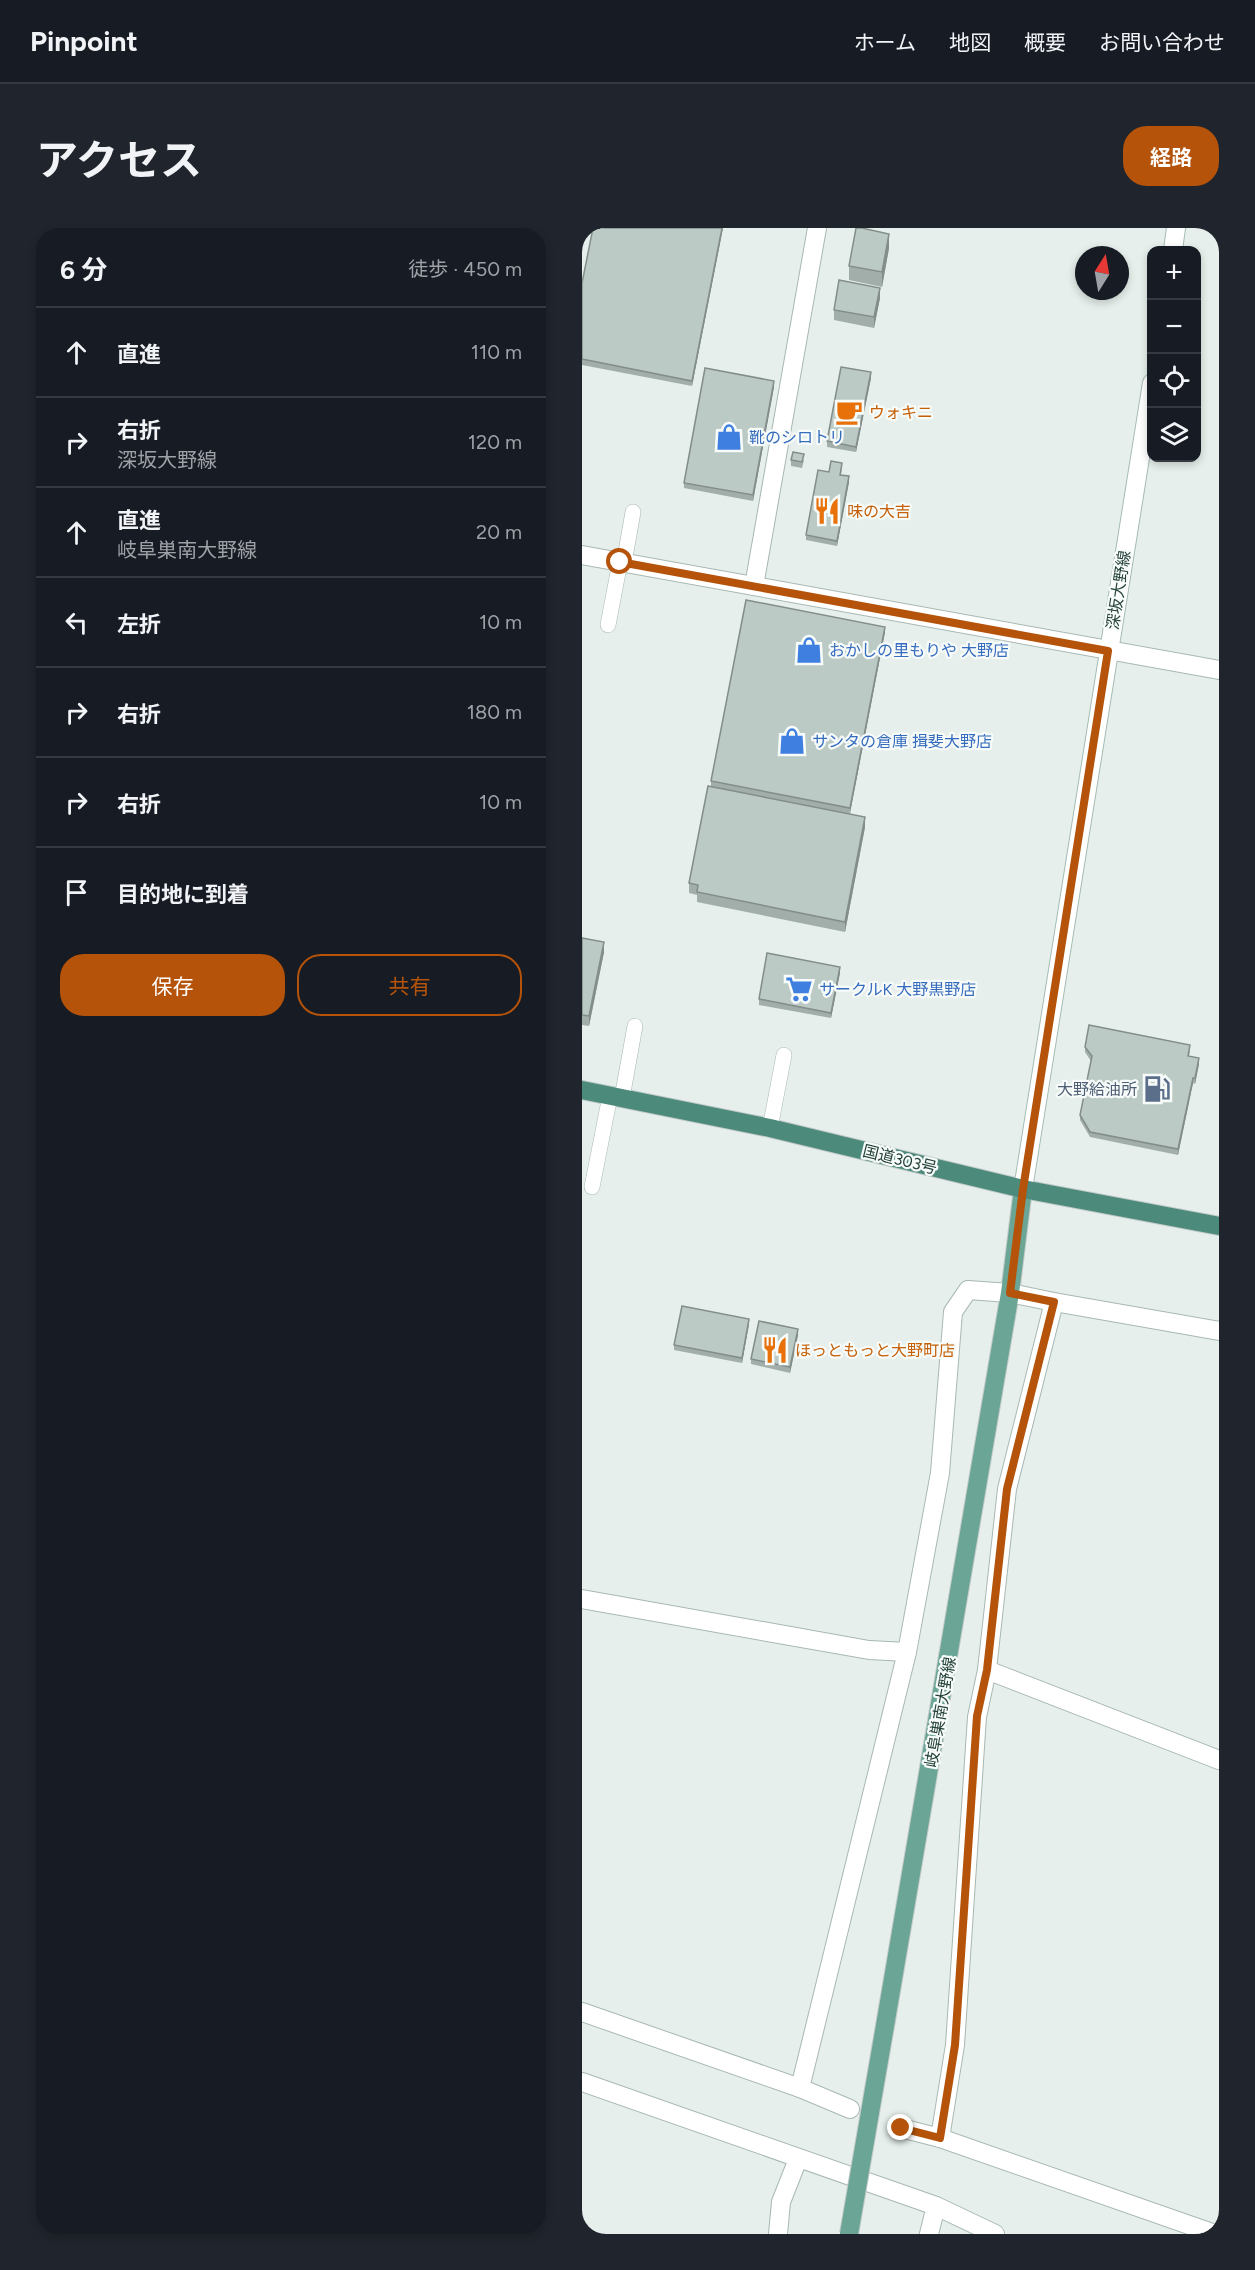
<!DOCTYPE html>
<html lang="ja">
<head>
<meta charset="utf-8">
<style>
	body { margin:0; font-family:Figtree,"Noto Sans JP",sans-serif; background:#20242c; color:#f1f3f6 }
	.controls { position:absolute; right:18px; top:18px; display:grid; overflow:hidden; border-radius:12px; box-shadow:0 3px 9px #0003 }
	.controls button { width:54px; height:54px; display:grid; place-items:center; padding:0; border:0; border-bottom:2px solid #363941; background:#171b24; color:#f1f3f6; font:30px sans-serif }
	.compass { position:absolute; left:493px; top:18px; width:54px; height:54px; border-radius:50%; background:#171b24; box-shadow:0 3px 9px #0003; rotate:11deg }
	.stop { position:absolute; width:18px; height:18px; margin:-14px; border:4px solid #b45309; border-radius:50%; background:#fff }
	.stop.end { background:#b45309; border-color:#fff; box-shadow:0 2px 6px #0008 }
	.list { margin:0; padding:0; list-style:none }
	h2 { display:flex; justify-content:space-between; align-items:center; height:78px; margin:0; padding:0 24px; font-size:26px }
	h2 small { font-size:20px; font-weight:400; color:#9ea1a6 }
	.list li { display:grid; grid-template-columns:39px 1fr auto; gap:18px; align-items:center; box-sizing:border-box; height:90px; padding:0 24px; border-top:2px solid #363941 }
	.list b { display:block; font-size:22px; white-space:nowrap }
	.list p { margin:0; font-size:20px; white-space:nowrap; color:#9ea1a6 }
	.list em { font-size:20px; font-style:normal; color:#9ea1a6 }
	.actions { display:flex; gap:12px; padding:18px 24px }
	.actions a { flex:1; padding:14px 0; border:2px solid #b45309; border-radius:24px; text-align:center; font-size:21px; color:#b45309 }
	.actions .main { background:#b45309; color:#fff }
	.icon { flex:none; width:33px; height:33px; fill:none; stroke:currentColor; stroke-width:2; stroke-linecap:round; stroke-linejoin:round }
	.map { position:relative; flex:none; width:637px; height:2006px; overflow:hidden; border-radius:24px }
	header { display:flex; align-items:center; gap:36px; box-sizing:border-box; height:84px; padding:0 30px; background:#171b24; border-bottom:2px solid #363941 }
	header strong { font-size:28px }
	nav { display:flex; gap:33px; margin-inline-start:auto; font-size:21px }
	.intro { display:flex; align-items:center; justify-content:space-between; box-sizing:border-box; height:144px; padding:0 36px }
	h1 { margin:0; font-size:42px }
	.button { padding:15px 27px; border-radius:24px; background:#b45309; color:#fff; font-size:21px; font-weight:700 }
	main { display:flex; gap:36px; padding:0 36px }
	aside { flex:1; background:#171b24; border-radius:24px; box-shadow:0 3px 9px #0003 }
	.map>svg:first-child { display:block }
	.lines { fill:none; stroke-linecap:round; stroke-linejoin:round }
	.service-casing { stroke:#a8b8b2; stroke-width:16 }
	.minor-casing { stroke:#a8b8b2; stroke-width:20 }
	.secondary-casing { stroke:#a4bbb3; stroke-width:20 }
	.primary-casing { stroke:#c2cac8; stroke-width:20 }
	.trunk-casing { stroke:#c2cac8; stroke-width:20 }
	.service { stroke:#fff; stroke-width:15 }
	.minor { stroke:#fff; stroke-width:18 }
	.secondary { stroke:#fff; stroke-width:18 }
	.primary { stroke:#6aa596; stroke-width:18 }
	.trunk { stroke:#4c8a7c; stroke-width:18 }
	.primary-bridge-casing { stroke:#c2cac8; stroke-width:20; stroke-linecap:butt }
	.primary-bridge { stroke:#6aa596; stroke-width:18 }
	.wall { fill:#a1aea9 }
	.shaded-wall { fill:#838d89 }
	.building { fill:#bbcac4; stroke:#838d89; stroke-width:1.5 }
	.route { stroke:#b45309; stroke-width:8 }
	.labels { text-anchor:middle; stroke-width:4.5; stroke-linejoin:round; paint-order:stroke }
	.food-label { font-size:16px; fill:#c56008; stroke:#f7fbf9; text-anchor:start }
	.shop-label { font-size:16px; fill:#366cbe; stroke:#f7fbf9; text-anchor:start }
	.street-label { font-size:16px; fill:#24423a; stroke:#f7fbf9 }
	.service-label { font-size:16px; fill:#4e5e75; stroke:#f7fbf9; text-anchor:end }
</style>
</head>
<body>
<header>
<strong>Pinpoint</strong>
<nav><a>ホーム</a><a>地図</a><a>概要</a><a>お問い合わせ</a></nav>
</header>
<div class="intro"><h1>アクセス</h1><a class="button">経路</a></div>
<main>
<aside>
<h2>6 分<small>徒歩 · 450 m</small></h2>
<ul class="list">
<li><svg class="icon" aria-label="ahead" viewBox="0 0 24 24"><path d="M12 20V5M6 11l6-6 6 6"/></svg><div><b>直進</b></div><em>110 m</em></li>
<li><svg class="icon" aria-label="right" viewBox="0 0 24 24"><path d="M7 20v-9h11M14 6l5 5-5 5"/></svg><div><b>右折</b><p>深坂大野線</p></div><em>120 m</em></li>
<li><svg class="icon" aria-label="ahead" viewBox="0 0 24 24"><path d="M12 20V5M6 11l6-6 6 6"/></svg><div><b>直進</b><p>岐阜巣南大野線</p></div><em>20 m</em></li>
<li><svg class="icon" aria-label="left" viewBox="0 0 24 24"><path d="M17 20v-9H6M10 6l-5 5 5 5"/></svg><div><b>左折</b></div><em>10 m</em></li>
<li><svg class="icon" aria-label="right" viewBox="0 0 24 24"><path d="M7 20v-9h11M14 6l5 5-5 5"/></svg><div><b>右折</b></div><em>180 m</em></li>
<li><svg class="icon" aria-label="right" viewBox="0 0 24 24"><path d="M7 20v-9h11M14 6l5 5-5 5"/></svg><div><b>右折</b></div><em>10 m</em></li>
<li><svg class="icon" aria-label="arrive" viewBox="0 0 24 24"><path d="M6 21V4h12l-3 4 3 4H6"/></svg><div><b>目的地に到着</b></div></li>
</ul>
<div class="actions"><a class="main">保存</a><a>共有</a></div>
</aside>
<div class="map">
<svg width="637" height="2006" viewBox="0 0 637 2006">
	<rect width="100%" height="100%" fill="#e6efeb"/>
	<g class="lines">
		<defs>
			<g id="service">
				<polyline points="42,335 51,284"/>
				<polyline points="26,397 38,334"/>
				<polyline points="40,870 53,798"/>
				<polyline points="188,900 202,827"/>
				<polyline points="10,959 28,868"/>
			</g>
			<g id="minor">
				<polyline points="0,327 637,442"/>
				<polyline points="172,358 235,0"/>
				<polyline points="472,1074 637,1103"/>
				<polyline points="0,1371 287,1422 325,1424"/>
				<polyline points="405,1442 637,1532"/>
				<polyline points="0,1784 218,1860 268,1881"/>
				<polyline points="0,1854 354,1978 413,2006"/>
				<polyline points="218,1860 325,1424 358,1245 371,1084 386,1062 428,1065 472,1074 425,1261 405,1442 395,1489 373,1817 358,1910"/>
				<polyline points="319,1900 358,1910 633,2006"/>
				<polyline points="196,2006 199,1974 216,1931"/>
				<polyline points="347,2006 354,1978"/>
			</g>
			<g id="secondary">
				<polyline points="591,22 594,0"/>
				<polyline points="441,961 570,155"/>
			</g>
			<polyline id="primary" points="304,1792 428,1065 441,961"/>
			<polyline id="trunk" points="0,862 188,900 441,961 637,998"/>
		</defs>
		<use href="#service" class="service-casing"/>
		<use href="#minor" class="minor-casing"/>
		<use href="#secondary" class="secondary-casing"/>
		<use href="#primary" class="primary-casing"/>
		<use href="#trunk" class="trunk-casing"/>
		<use href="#service" class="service"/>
		<use href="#minor" class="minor"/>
		<use href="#secondary" class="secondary"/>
		<use href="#primary" class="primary"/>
		<use href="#trunk" class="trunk"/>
		<defs>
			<polyline id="primary-bridge" points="267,2006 304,1792"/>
		</defs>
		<use href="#primary-bridge" class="primary-bridge-casing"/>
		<use href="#primary-bridge" class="primary-bridge"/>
	</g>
	<g class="wall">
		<polygon points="11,0 141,0 110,158 0,137 0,55"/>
		<polygon points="307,20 300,59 267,52 267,38"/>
		<polygon points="298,70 292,100 252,92 252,82"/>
		<polygon points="289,150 274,224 245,219 245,213"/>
		<polygon points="192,159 171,273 102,260 102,255"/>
		<polygon points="209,232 222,232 220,240 209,238"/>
		<polygon points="260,241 259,247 267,254 255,318 224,312 224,307 247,244"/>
		<polygon points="303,404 268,585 283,599 263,704 115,674 115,667 107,665 107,655 129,558 129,553"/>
		<polygon points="0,710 22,724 7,798 0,797"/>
		<polygon points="258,745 249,790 177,777 177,771"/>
		<polygon points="503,819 608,823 607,828 617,836 613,856 611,855 596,927 508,909 498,892 498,887 509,833 503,824"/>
		<polygon points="167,1096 160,1135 92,1122 92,1117"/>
		<polygon points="216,1107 208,1145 169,1136 169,1131"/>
	</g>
	<g class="shaded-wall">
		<polygon points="140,0 141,0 110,158 110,153"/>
		<polygon points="307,6 307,20 300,59 300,44"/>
		<polygon points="298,60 298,70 292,100 292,89"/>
		<polygon points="289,144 289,150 274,224 274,219"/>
		<polygon points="192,153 192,159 171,273 171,267"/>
		<polygon points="267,248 267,254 255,318 255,313"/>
		<polygon points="303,399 303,404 268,585 268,580"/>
		<polygon points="283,589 283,599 263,704 263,694"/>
		<polygon points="22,714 22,724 7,798 7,788"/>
		<polygon points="258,739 258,745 249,790 249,785"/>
		<polygon points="617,830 617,836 613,856 613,850"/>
		<polygon points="611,850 611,855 596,927 596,921"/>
		<polygon points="167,1091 167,1096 160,1135 160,1130"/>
		<polygon points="216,1101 216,1107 208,1145 208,1139"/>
	</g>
	<g class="building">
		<polygon points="11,0 140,0 110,153 0,131 0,55"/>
		<polygon points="274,0 280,0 307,6 300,44 267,38"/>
		<polygon points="257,52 298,60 292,89 252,82"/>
		<polygon points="259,139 289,144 274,219 245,213"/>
		<polygon points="123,140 192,153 171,267 102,255"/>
		<polygon points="211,224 222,226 220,234 209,232"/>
		<polygon points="249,233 260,235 258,247 267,248 255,313 224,307 236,242 247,244"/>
		<polygon points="164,372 303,399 268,580 129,553"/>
		<polygon points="126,558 283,589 263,694 115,664 116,657 107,655"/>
		<polygon points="0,710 22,714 7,788 0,787"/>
		<polygon points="185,725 258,739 249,785 177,771"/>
		<polygon points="507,797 608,817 606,828 617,830 613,850 611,850 596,921 508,904 498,887 510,828 503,819"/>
		<polygon points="100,1078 167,1091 160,1130 92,1117"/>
		<polygon points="177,1093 216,1101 208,1139 169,1131"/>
	</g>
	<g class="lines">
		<polyline class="route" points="38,334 526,423 441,961 428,1065 472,1074 425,1261 405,1442 395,1488 373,1817 358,1910 319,1900"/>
	</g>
	<defs>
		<symbol id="cafe-bare" viewBox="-9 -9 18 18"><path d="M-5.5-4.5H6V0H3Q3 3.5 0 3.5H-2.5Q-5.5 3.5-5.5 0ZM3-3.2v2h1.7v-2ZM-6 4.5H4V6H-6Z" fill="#e8710a" stroke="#f7fbf9" stroke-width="2.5" paint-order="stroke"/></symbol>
		<symbol id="shop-bare" viewBox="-9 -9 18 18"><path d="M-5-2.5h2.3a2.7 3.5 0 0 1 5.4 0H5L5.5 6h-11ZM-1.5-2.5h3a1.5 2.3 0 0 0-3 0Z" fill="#3f7fe0" stroke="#f7fbf9" stroke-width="2.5" paint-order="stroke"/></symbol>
		<symbol id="restaurant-bare" viewBox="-9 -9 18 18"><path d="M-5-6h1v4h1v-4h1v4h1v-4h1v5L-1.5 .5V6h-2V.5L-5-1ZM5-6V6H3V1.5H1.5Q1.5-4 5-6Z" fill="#e8710a" stroke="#f7fbf9" stroke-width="2.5" paint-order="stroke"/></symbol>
		<symbol id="supermarket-bare" viewBox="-9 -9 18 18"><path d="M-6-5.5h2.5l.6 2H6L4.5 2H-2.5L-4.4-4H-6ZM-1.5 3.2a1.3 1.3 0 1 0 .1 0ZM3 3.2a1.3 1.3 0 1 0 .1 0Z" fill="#3f7fe0" stroke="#f7fbf9" stroke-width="2.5" paint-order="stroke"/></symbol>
		<symbol id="fuel-bare" viewBox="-9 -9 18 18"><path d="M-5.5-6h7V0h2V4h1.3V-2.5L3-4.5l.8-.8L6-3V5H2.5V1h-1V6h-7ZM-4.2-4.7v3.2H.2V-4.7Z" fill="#5c6f8a" stroke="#f7fbf9" stroke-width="2.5" paint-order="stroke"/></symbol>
	</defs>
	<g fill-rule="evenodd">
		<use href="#cafe-bare" x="248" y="165" width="38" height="38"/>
		<use href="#shop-bare" x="128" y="190" width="38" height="38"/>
		<use href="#restaurant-bare" x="226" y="264" width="38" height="38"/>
		<use href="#shop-bare" x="208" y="403" width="38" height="38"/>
		<use href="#shop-bare" x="191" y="494" width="38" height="38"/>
		<use href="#supermarket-bare" x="198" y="742" width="38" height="38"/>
		<use href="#fuel-bare" x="556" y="842" width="38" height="38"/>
		<use href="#restaurant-bare" x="174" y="1103" width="38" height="38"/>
	</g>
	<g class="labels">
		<g class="food-label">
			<text x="287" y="190">ウォキニ</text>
			<text x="265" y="289">味の大吉</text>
			<text x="213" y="1128">ほっともっと大野町店</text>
		</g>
		<g class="shop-label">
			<text x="167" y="215">靴のシロトリ</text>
			<text x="247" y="428">おかしの里もりや 大野店</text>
			<text x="230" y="519">サンタの倉庫 揖斐大野店</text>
			<text x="237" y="767">サークルK 大野黒野店</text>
		</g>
		<g class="street-label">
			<text transform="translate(536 362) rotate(-81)" y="6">深坂大野線</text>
			<text transform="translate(318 931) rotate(14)" y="6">国道303号</text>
			<text transform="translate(358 1484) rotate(-80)" y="6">岐阜巣南大野線</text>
		</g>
		<g class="service-label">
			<text x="555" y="867">大野給油所</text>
		</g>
	</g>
</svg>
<div class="controls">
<button>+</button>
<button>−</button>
<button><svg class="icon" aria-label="locate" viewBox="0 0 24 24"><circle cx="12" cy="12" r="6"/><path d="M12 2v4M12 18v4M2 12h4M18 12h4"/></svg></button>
<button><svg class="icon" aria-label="layers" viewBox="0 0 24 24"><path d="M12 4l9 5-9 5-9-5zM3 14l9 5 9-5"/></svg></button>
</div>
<svg class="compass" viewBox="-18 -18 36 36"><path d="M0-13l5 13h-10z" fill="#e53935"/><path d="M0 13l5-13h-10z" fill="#9ea1a6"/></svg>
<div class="stop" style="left:38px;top:334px"></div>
<div class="stop end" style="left:319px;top:1900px"></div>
</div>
</main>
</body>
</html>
